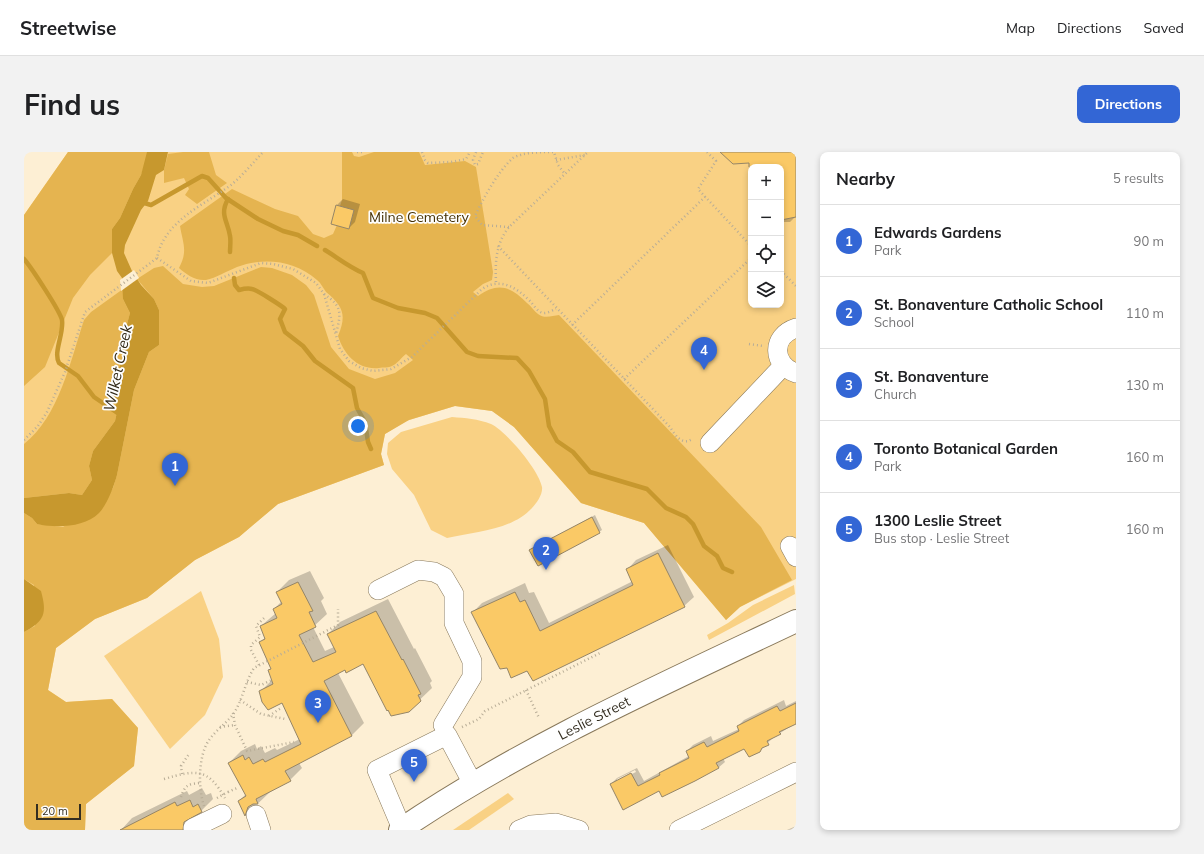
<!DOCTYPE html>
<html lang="en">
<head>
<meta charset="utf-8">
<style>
	body { margin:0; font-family:Mulish,sans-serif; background:#f2f2f2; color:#202124 }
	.controls { position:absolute; right:12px; top:12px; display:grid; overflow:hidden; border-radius:8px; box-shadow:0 2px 6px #0003 }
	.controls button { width:36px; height:36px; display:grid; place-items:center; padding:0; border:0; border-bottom:1px solid #e0e0e0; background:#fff; color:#202124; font:20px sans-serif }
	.scale { position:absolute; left:12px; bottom:10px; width:45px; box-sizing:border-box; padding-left:4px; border:2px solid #342e21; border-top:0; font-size:11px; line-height:14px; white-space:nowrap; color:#342e21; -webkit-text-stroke:3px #fefefe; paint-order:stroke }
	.you { position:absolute; left:334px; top:274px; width:14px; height:14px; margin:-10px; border:3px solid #fff; border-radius:50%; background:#1a73e8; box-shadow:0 0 0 6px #1a73e833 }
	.badge { display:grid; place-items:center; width:26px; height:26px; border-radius:50%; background:#3366d5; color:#fff; font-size:13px; font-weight:700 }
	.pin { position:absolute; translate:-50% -33px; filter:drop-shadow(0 1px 2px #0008) }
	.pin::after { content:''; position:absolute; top:21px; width:14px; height:12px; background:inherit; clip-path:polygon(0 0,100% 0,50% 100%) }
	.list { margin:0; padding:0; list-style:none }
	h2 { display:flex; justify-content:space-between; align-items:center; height:52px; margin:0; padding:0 16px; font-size:17px }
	h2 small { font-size:13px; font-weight:400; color:#757577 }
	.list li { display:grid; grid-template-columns:26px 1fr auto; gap:12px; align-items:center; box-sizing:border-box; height:72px; padding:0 16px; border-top:1px solid #e0e0e0 }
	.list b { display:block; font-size:15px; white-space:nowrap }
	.list p { margin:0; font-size:13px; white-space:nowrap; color:#757577 }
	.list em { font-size:13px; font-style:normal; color:#757577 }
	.icon { flex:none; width:22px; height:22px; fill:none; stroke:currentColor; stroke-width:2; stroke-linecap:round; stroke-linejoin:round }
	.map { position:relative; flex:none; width:772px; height:678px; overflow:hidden; border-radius:8px }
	header { display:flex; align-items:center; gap:24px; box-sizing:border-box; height:56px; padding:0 20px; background:#fff; border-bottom:1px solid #e0e0e0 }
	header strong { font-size:19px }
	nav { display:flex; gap:22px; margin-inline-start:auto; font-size:14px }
	.intro { display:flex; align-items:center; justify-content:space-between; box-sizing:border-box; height:96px; padding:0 24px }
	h1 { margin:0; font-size:28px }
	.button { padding:10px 18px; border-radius:8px; background:#3366d5; color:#fff; font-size:14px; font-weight:700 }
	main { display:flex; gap:24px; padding:0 24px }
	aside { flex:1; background:#fff; border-radius:8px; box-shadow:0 2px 6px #0003 }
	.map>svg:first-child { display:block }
	.green { fill:#f9d184; fill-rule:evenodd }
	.forest { fill:#e5b450 }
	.water { fill:#c7982e }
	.pier { fill:#fdefd4 }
	.shadow { fill:#0003; fill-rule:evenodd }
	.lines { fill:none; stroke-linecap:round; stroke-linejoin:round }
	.stream { stroke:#c7982e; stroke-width:4.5 }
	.building { fill:#fac966; stroke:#958567 }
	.minor-casing { stroke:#88785a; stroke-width:20 }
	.major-casing { stroke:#88785a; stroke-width:24 }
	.path { stroke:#b8ad97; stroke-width:2.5; stroke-dasharray:1 3; stroke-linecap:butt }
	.minor { stroke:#fff; stroke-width:19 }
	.major { stroke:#fff; stroke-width:22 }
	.path-bridge { stroke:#b8ad97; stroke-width:2.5; stroke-dasharray:1 3; stroke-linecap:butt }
	.labels { text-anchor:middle; stroke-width:3.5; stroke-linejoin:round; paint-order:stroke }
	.park-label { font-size:14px; fill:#443003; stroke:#fefefe }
	.street-label { font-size:14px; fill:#342e21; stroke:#fefefe }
	.water-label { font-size:15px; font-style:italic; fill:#322917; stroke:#fefefe }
</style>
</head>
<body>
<header>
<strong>Streetwise</strong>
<nav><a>Map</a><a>Directions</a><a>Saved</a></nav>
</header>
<div class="intro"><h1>Find us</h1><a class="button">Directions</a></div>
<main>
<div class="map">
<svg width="772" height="678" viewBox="0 0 772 678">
	<rect width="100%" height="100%" fill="#fdefd4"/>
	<g class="green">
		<path d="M44 0H772V427L716 455 702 468 620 371 557 351 490 275 468 259 431 254 382 269 361 282 357 302 360 313 254 352 215 385 171 408 123 446 71 467 32 496 24 538 42 550 88 547 114 576 110 614 62 652 61 678H0V63ZM727 15H757V153H727Z"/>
		<path d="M428 265C441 266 454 267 467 272 482 279 515 318 518 335 519 342 513 351 508 356 488 378 451 380 423 386L407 378 390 343 368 317 363 302 364 291 377 280Z"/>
		<polygon points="770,433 771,442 685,488 683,483 704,471 729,453"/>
		<polygon points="177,439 195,487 199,525 181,563 146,597 80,504"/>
		<polygon points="484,641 490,647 445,678 429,678"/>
	</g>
	<g class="forest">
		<polygon points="44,0 123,0 124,3 117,23 109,37 96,66 88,77 88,101 66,123 49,146 21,215 0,234 0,63"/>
		<polygon points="159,0 185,0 192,23 203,31 173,52 161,43 165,37 160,26 140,31 140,18 144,2"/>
		<path d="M318 0H328L330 4 335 5 350 0H395L401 13 441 9 452 15 469 120 468 128 459 132 449 140 454 144C474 130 486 134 503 151 507 154 510 159 514 162 520 167 528 164 535 163L737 375 768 428 716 455 702 468 620 371 557 351 490 275 468 259 431 254 385 268 361 282 357 302 360 313 254 352 215 385 171 408 123 446 71 467 32 496 24 538 42 550 88 547 114 576 110 614 62 652 61 678H0V480L11 474 10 433 0 427V361L8 366 13 372 39 375 82 347 89 336 93 323 110 238 125 200 135 193V158L130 147 113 127 130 116 139 114 159 132 178 135 190 134 237 115 248 116 268 123 282 133 290 143 307 195 325 217 351 227 371 221 389 208 382 202C378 205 373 212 368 214 365 216 359 215 355 216 334 218 320 203 314 184 323 163 319 154 302 140 299 136 297 131 293 128 270 108 240 105 213 115 203 119 192 126 182 128 171 129 162 122 155 116 164 99 159 92 156 74L208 37 251 57 274 64 289 82 300 86 309 82 313 73 325 77 330 58 316 54 318 48Z"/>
		<path d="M99 137V147L106 161 99 187 98 206 89 236 93 260 91 269 69 299 65 314 68 328 58 343 45 341 0 346V292C35 265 47 207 60 168L67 160Z"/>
	</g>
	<g class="water">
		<path d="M123 0H144L140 18 132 23 124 49 117 58 101 93 100 101 108 119 117 133 130 147 135 158V193L125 200 110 238 93 323C90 334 83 353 75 361 60 376 31 376 13 372L8 366 0 361V346L45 341 58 343 68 328 65 314 69 299 91 269 93 260 89 236 98 206 99 187 106 161 99 147 98 126 93 119 88 101V77L96 66 109 37 117 23Z"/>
		<path d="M0 427 17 439C23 461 21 469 0 480Z"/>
	</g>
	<polygon class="pier" points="110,118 115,126 97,139 96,128"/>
	<g class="shadow">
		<polygon points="697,0 772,0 772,64 766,70 757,70 757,15 727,15 727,23 726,10"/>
		<polygon points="319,47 336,52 331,70 325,76 313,53"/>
		<polygon points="571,363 578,378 575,380 506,399"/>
		<polygon points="644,393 670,445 660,454 504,517 484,515 449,460 458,451 501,431 505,441 510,440 525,471 609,429 603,418 612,408"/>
		<polygon points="286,419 300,446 297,449 303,462 289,475 301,499 310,495 304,482 316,470 364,447 390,497 391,496 408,529 406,531 408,536 384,559 340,511 314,521 340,571 328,583 275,611 278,616 266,628 246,640 222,663 215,649 222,642 205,611 217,599 231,592 233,597 237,594 241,601 251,596 253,598 276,587 258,550 236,540 248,528 245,519 248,516 236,490 242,485 237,474 252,461 250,457 258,449 253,440 265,428"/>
		<path d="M760 548 762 554 772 549V571L750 585 735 599 721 596 699 606 701 610 694 616 636 638 587 632 593 626 613 616 620 629 665 604 663 599 669 593 687 584 689 589 715 577 714 574 720 568ZM611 618 612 620 593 629V627Z"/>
		<polygon points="178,636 182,643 187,641 189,647 177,659 170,662 171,669 180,678 97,678 108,666 163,639 165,643"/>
		<polygon points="772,674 772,678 763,678"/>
	</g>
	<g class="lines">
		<g class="stream">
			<path d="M204 47C195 63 204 69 206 84 207 89 206 95 206 100"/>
			<polyline points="117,50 127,53 178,24 184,26 202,46 234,67 259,79 274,83 293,94"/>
			<path d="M301 98C314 106 325 115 339 121L349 146 374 156 401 161 413 166 443 200 454 204 493 206 505 219 521 247 525 274 533 289 549 300 566 320 623 337 642 356 662 365 669 372 680 394 693 404 699 416 708 420"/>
			<path d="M0 107C7 115 36 159 38 168 40 182 29 200 35 211L54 224 70 245 95 262"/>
			<path d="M210 126 211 133 215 138C219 137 224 136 228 137 233 138 258 154 261 157L256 167 261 180 279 194 291 209 329 236 333 256 341 270 344 290 347 297"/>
		</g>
	</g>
	<g class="building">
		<polygon points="696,0 772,0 772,65 757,68 757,15 725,15 725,11 709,12"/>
		<polygon points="312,53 330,58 325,77 307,72"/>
		<polygon points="568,365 576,381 514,414 505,398"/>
		<polygon points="634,401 661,455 509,529 503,519 487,526 483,516 476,517 447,460 491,440 496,450 501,448 516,479 609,433 602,417"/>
		<polygon points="274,430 289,459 285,460 292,475 275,483 289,510 312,500 303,482 352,459 378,508 379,507 397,542 394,543 397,549 385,560 367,564 364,558 363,559 339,512 322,521 321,518 300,529 328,584 261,619 267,629 232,647 234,652 229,652 224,655 221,664 214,649 222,644 204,611 219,603 221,608 225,605 229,612 239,607 241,610 277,592 258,551 244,558 238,550 235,539 249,532 244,518 247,517 235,490 241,487 236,474 253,466 249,457 258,452 252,440"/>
		<polygon points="772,551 772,572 755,580 757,582 743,589 745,593 738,596 736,600 725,605 720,597 692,611 695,616 671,629 638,645 635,639 599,658 586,632 607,621 614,634 636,623 635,621 665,606 662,599 680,590 683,595 715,579 713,574 753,554 756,559"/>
		<polygon points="166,648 169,655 174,652 178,660 160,670 159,678 96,678 151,650 153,654"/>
	</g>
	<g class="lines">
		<defs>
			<g id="minor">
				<path d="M772 176C747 184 748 213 772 221"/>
				<polyline points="686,291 759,214"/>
				<polyline points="766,394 772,405"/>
				<polyline points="354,438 394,418 410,420 420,425 430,442 430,471 448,509 448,525 419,573"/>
				<polyline points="232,663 237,678"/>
				<polyline points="169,676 198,662"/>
				<polyline points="378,677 353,618 423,583 449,632"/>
				<polyline points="495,678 507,673 532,671 555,678"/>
				<polyline points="655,678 772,620"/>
			</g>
			<path id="major" d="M376 678C500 594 637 533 772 469"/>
		</defs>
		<use href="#minor" class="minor-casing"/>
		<use href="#major" class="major-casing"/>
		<g class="path">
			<polyline points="333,0 339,0"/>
			<polyline points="398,0 401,8 404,11 427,10 442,7 446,0"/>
			<polyline points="452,0 449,8 451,13 454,12 459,0"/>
			<polyline points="683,0 692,9 674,37 727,94"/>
			<polyline points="532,8 561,3"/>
			<path d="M485 75 458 73 451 64C459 47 474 19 489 6 498 0 519 0 530 0L534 13 541 22"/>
			<path d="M474 94 646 275C651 283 658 294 668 287"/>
			<path d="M133 106 167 129 184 131 237 111 249 112 269 117 292 131 300 142 316 197 325 209 337 216 349 219 367 217 388 205 458 137C476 125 492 135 506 149 510 153 514 161 520 161 524 161 529 158 532 157"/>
			<polyline points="757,119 772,134"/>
			<path d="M472 130C471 110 472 91 485 75L564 0"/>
			<path d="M300 142C319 155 317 161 312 182"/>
			<polyline points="548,173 681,45"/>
			<polyline points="725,192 739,194"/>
			<polyline points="600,227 727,106"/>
			<path d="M0 288 14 274 23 260 41 220 61 160 133 106C140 69 180 53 207 33 219 23 229 11 239 0"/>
			<polyline points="235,513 227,498 227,493 236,485 232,474 240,466"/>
			<polyline points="223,530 237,533 248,528"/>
			<polyline points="502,538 515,566"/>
			<polyline points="216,548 237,562 261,567"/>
			<polyline points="209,561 211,573 223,599 270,590"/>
			<polyline points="245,564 257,556"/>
			<polyline points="196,575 211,573"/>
			<polyline points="438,575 455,567 461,559 578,500"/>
			<polyline points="158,622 157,614 165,602"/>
			<path d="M140 627C172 618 183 615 201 646"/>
			<polyline points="204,640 213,636"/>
			<path d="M157 645C161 633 164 632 176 631"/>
			<path d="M180 654C174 636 174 604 185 588 192 578 203 571 210 561 219 547 221 530 230 516L314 473V457"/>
		</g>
		<use href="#minor" class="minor"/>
		<use href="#major" class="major"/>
		<polyline class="path-bridge" points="193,646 204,640"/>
	</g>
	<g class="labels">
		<g class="park-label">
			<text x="395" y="70">Milne Cemetery</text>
		</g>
		<g class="street-label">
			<text transform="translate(570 566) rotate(-27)" y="5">Leslie Street</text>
		</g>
		<g class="water-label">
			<text transform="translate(94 216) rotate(-78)" y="5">Wilket Creek</text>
		</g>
	</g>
</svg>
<div class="controls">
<button>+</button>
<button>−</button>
<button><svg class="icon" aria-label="locate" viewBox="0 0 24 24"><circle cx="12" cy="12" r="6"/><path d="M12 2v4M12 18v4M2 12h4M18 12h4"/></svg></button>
<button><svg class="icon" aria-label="layers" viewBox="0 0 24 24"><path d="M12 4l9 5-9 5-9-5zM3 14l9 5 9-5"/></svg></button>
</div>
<div class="scale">20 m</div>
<div class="you"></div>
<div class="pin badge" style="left:151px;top:334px">1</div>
<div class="pin badge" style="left:522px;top:418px">2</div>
<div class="pin badge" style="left:294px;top:571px">3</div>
<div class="pin badge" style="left:680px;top:218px">4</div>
<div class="pin badge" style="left:390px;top:630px">5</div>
</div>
<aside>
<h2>Nearby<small>5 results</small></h2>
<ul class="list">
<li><span class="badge">1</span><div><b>Edwards Gardens</b><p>Park</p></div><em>90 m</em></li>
<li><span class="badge">2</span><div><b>St. Bonaventure Catholic School</b><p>School</p></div><em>110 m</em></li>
<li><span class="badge">3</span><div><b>St. Bonaventure</b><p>Church</p></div><em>130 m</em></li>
<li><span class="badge">4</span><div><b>Toronto Botanical Garden</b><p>Park</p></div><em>160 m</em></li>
<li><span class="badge">5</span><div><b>1300 Leslie Street</b><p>Bus stop · Leslie Street</p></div><em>160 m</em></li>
</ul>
</aside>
</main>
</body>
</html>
